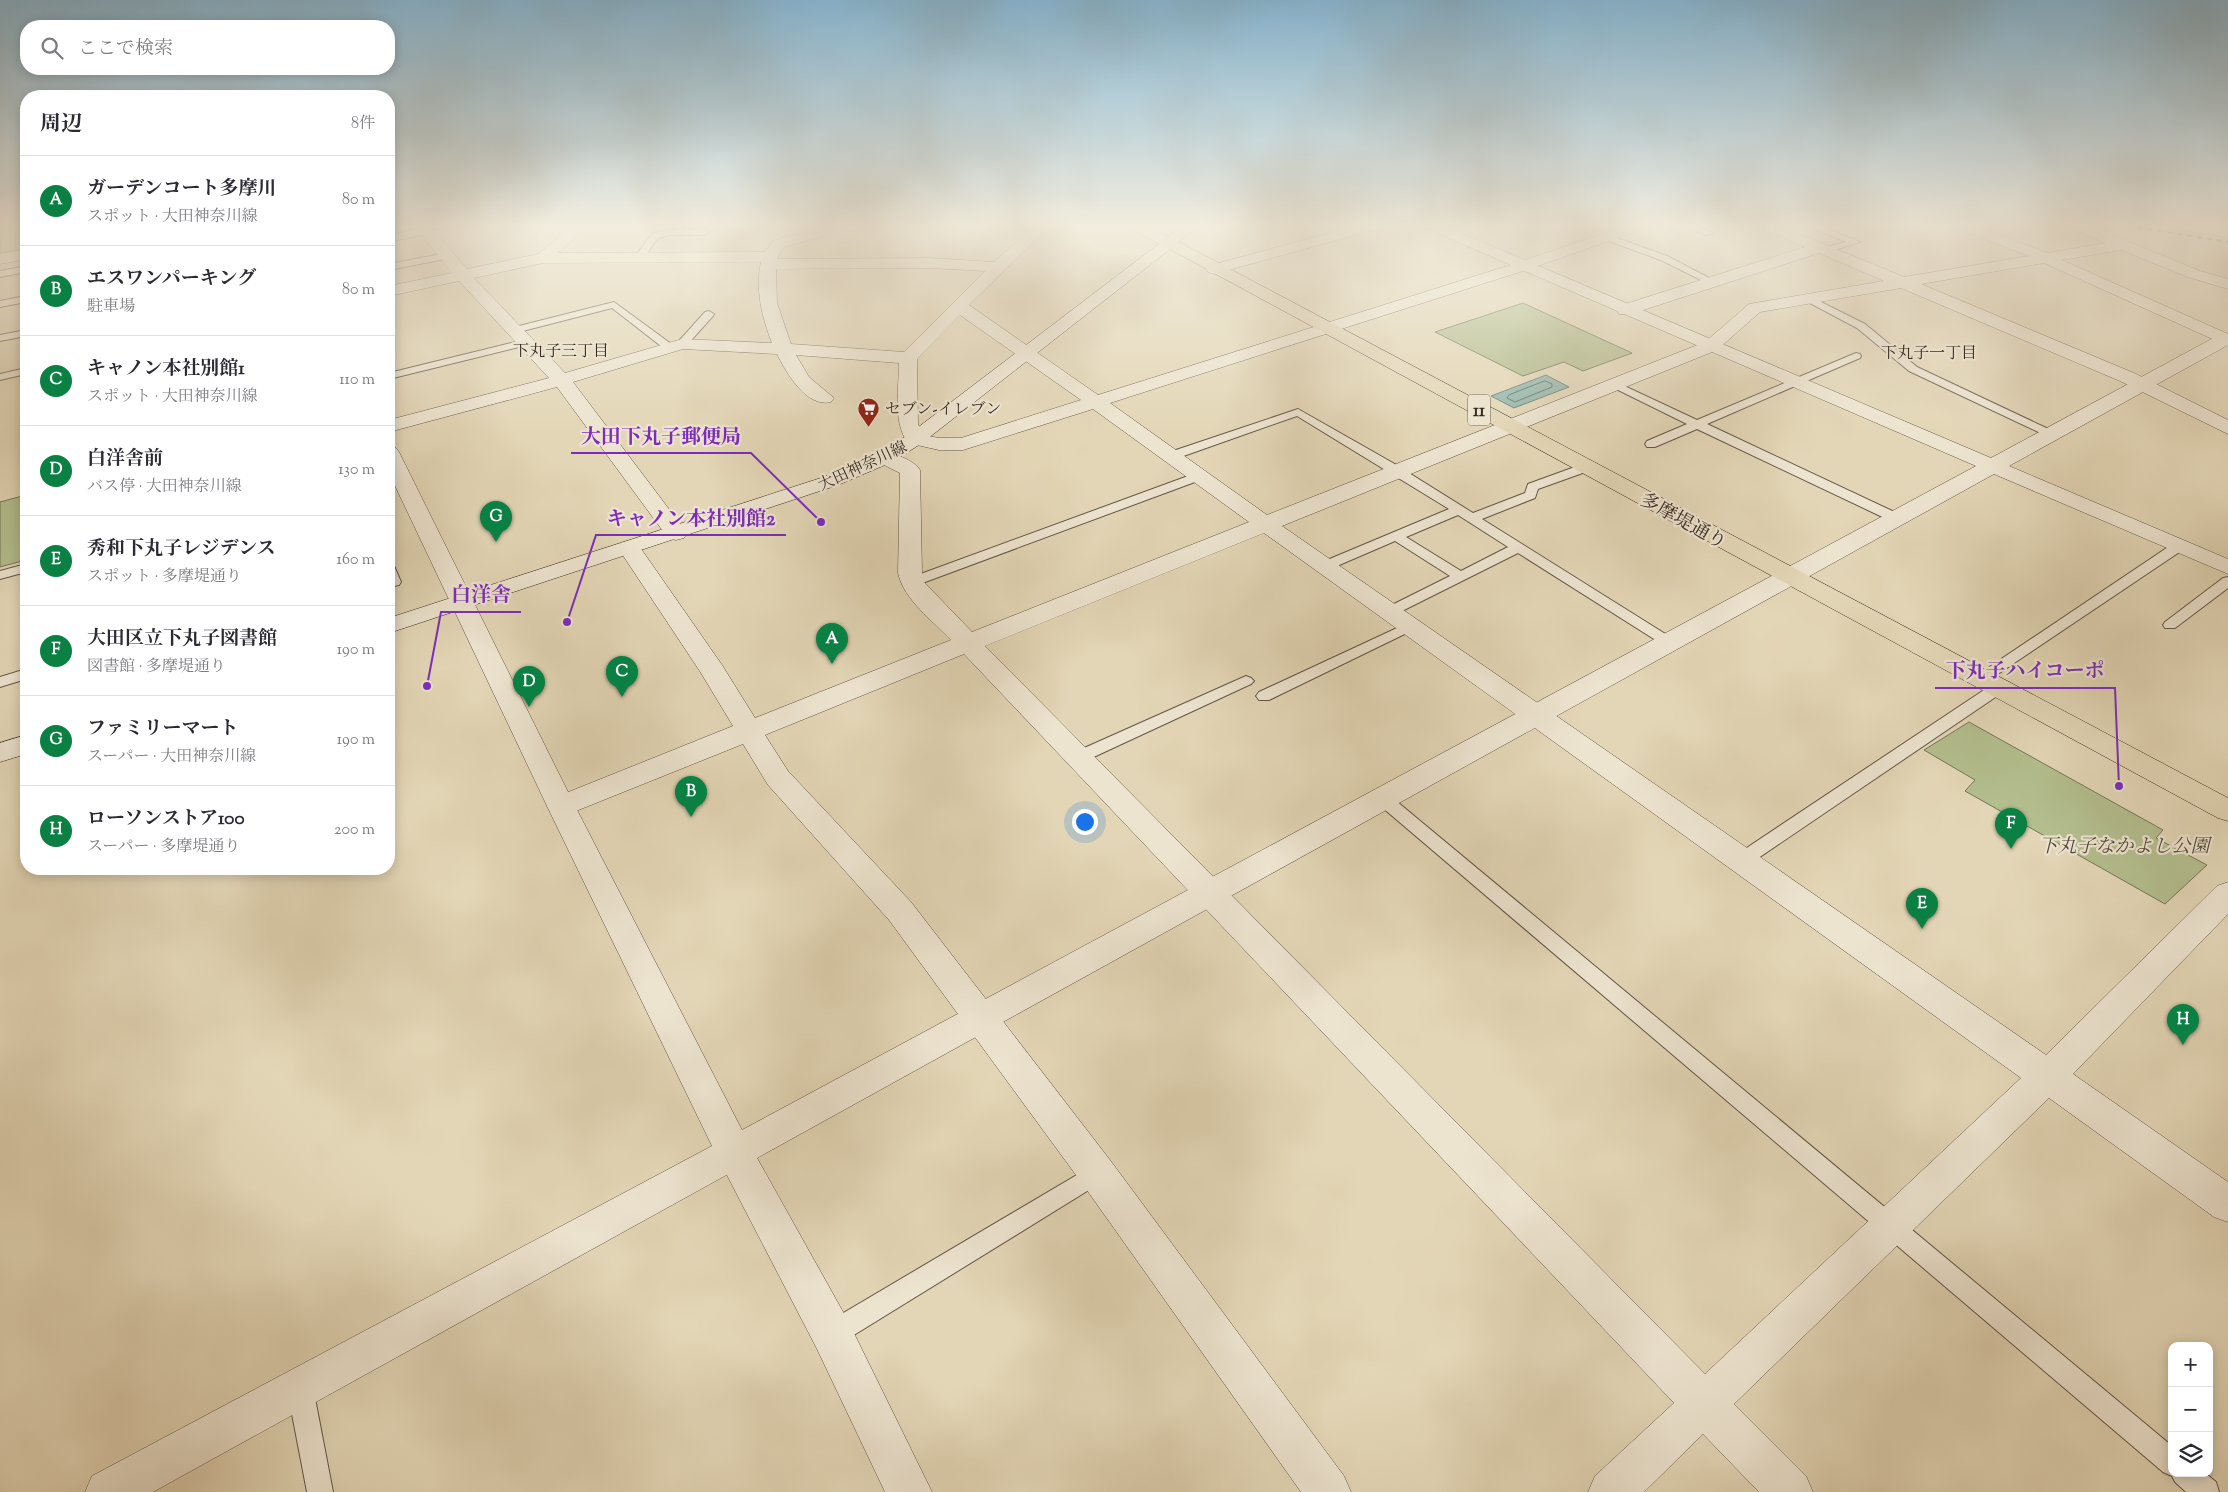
<!DOCTYPE html>
<html lang="ja">
<head>
<meta charset="utf-8">
<style>
	body { margin:0; font-family:"Sorts Mill Goudy","Noto Serif JP",serif; background:#f2f2f3; color:#2b2b33 }
	.controls { position:absolute; right:15px; bottom:15px; display:grid; overflow:hidden; border-radius:10px; box-shadow:0 2px 12px #0003 }
	.controls button { width:45px; height:45px; display:grid; place-items:center; padding:0; border:0; border-bottom:1px solid #e1e1e2; background:#fff; color:#2b2b33; font:25px sans-serif }
	.you { position:absolute; left:1084px; top:821px; width:18px; height:18px; margin:-12px; border:4px solid #fff; border-radius:50%; background:#1a73e8; box-shadow:0 0 0 8px #1a73e833 }
	.badge { display:grid; place-items:center; width:32px; height:32px; border-radius:50%; background:#0b8043; color:#fff; font-size:16px; font-weight:700 }
	.pin { position:absolute; translate:-50% -41px; filter:drop-shadow(0 1px 2px #0008) }
	.pin::after { content:''; position:absolute; top:26px; width:18px; height:15px; background:inherit; clip-path:polygon(0 0,100% 0,50% 100%) }
	.list { margin:0; padding:0; list-style:none }
	h2 { display:flex; justify-content:space-between; align-items:center; height:65px; margin:0; padding:0 20px; font-size:21px }
	h2 small { font-size:16px; font-weight:400; color:#7c7c81 }
	.list li { display:grid; grid-template-columns:32px 1fr auto; gap:15px; align-items:center; box-sizing:border-box; height:90px; padding:0 20px; border-top:1px solid #e1e1e2 }
	.list b { display:block; font-size:19px; white-space:nowrap }
	.list p { margin:0; font-size:16px; white-space:nowrap; color:#7c7c81 }
	.list em { font-size:16px; font-style:normal; color:#7c7c81 }
	.icon { flex:none; width:28px; height:28px; fill:none; stroke:currentColor; stroke-width:2; stroke-linecap:round; stroke-linejoin:round }
	.map { position:relative; flex:none; width:2228px; height:1492px; overflow:hidden }
	.search { position:absolute; background:#fff; box-shadow:0 2px 12px #0003; left:20px; top:20px; width:375px; height:55px; display:flex; align-items:center; gap:12px; box-sizing:border-box; padding:0 18px; border-radius:20px; color:#7c7c81; font-size:19px }
	.panel { position:absolute; background:#fff; box-shadow:0 2px 12px #0003; left:20px; top:90px; width:375px; height:785px; border-radius:20px }
	.map>svg:first-child { display:block }
	.green { fill:#b3be8e; stroke:#757558 }
	.water { fill:#95b9ae; stroke:#6f8176 }
	.lines { fill:none; stroke-linecap:round; stroke-linejoin:round }
	.shore { stroke:#667268; stroke-width:1 }
	.service-casing { stroke:#625647; stroke-width:2 }
	.minor-casing { stroke:#625647; stroke-width:1 }
	.tertiary-casing { stroke:#625647; stroke-width:1 }
	.secondary-casing { stroke:#372c22; stroke-width:1 }
	.primary-casing { stroke:#372c22; stroke-width:1 }
	.service { fill:#ede4d0; fill-rule:evenodd }
	.minor { fill:#ede4d0; fill-rule:evenodd }
	.tertiary { fill:#ede4d0; fill-rule:evenodd }
	.secondary { fill:#ede4d0; fill-rule:evenodd }
	.primary { fill:#e3d6b6; fill-rule:evenodd }
	.rail { stroke:#372c22; stroke-width:2.5; stroke-dasharray:5 5; stroke-linecap:butt }
	.labels { text-anchor:middle; stroke-width:4.5; stroke-linejoin:round; paint-order:stroke }
	.far-neighbourhood-label { font-size:16px; fill:#372c22; stroke:#ede4d0 }
	.far-poi-label { font-size:16px; fill:#372c22; stroke:#ede4d0; text-anchor:start }
	.far-street-label { font-size:16px; fill:#372c22; stroke:#ede4d0 }
	.shield { fill:#ede4d0; stroke:#6e6356; stroke-width:1 }
	.shield-label { font-size:18px; font-weight:bold; fill:#372c22 }
	.street-label { font-size:19px; fill:#372c22; stroke:#ede4d0 }
	.park-label { font-size:19px; font-style:italic; fill:#504938; stroke:#ede4d0 }
	.leader { fill:none; stroke:#7b2cbf; stroke-width:2 }
	.callout-dot { fill:#7b2cbf; stroke:#ede4d0; stroke-width:2 }
	.callout-label { font-size:20px; text-anchor:middle; font-weight:bold; fill:#7b2cbf; stroke:#ede4d0; stroke-width:4.5; stroke-linejoin:round; paint-order:stroke }
</style>
</head>
<body>
<div class="map">
<svg width="2228" height="1492" viewBox="0 0 2228 1492">
	<rect width="100%" height="100%" fill="#e3d6b6"/>
	<filter id="stains"><feTurbulence type="fractalNoise" baseFrequency=".004" numOctaves="4"/><feColorMatrix values="0 0 0 0 .2 0 0 0 0 .09 0 0 0 0 .02 0 0 0 .5 -.17"/></filter>
	<radialGradient id="worn" r=".72"><stop offset=".6" stop-color="#630" stop-opacity="0"/><stop offset="1" stop-color="#630" stop-opacity=".3"/></radialGradient>
	<g class="green">
		<polygon points="0,224 26,224 26,250 0,254"/>
		<polygon points="1523,303 1632,353 1583,371 1564,362 1523,376 1435,332"/>
		<polygon points="26,495 26,560 0,567 0,502"/>
		<polygon points="1969,722 2163,830 2156,838 2207,865 2165,904 1965,791 1975,780 1924,750"/>
	</g>
	<polygon class="water" points="1546,375 1569,387 1514,408 1491,396"/>
	<g class="lines">
		<polygon class="shore" points="1545,381 1552,384 1552,387 1515,402 1507,398 1509,395"/>
		<defs>
			<g id="service">
				<polygon points="437,224 453,224 430,230 429,233 389,242 389,236"/>
				<polygon points="1443,224 1454,224 1442,231 1436,231 1436,227"/>
				<polygon points="1680,224 1692,224 1713,233 1706,235"/>
				<polygon points="1803,224 1815,224 1860,242 1828,252 1822,252 1822,248 1846,242"/>
				<polygon points="670,229 705,229 709,232 705,235 670,235 658,238 642,260 636,260 634,258 652,234"/>
				<polygon points="1606,234 1667,256 1717,282 1715,284 1709,284 1661,260 1603,239 1603,235"/>
				<polygon points="447,253 450,254 450,258 389,270 389,264"/>
				<polygon points="26,266 26,272 0,277 0,271"/>
				<polygon points="26,296 26,302 0,307 0,301"/>
				<polygon points="1809,296 1865,324 1917,367 2059,434 2053,438 2049,437 1909,371 1857,328 1806,301 1806,297"/>
				<polygon points="614,302 674,346 674,350 666,350 612,308 515,333 510,330 511,328"/>
				<polygon points="709,311 714,314 713,316 686,346 678,346 678,342 705,312"/>
				<polygon points="26,330 26,336 0,341 0,335"/>
				<polygon points="527,339 532,342 531,344 389,379 389,373"/>
				<polygon points="1856,353 1860,354 1861,356 1860,358 1707,424 1903,516 1905,519 1903,522 1893,522 1697,429 1655,447 1647,447 1645,444 1647,441 1687,424 1608,385 1614,382 1618,383 1697,420"/>
				<polygon points="26,368 26,374 0,380 0,374"/>
				<path d="M1298 409 1393 463 1473 513 1525 493 1528 484 1583 464H1591L1593 467 1591 470 1538 489 1535 498 1482 519 1675 640 1677 643 1675 646H1665L1518 553 1394 615H1384L1382 612 1384 609 1450 576 1395 541 1330 569 1325 570 1318 566 1320 563 1449 509 1297 416 1175 459 1171 460 1165 456 1167 453ZM1458 515 1508 547 1461 571 1406 537Z"/>
				<polygon points="1199,472 1203,473 1205,476 1203,479 917,585 912,586 905,582 907,579"/>
				<polygon points="2179,542 2184,543 2186,546 2184,549 1986,682 1976,682 1973,679 1976,676 2174,543"/>
				<polygon points="26,564 26,572 0,579 0,571"/>
				<polygon points="389,565 394,566 401,582 399,585 389,587"/>
				<polygon points="2228,577 2228,588 2175,628 2165,628 2163,625 2165,622 2223,578"/>
				<polygon points="1410,622 1415,623 1417,626 1415,629 1269,700 1259,700 1256,696 1259,692"/>
				<polygon points="26,669 26,679 0,687 0,677"/>
				<polygon points="1246,676 1251,678 1254,681 1251,684 1085,761 1079,763 1073,761 1071,757 1073,753"/>
				<polygon points="1998,683 2003,684 2006,688 2003,692 1748,865 1742,867 1736,865 1733,860 1736,855 1993,684"/>
				<polygon points="1383,793 1389,795 2172,1446 2172,1473 2205,1473 2216,1482 2219,1492 2186,1492 2175,1482 2172,1476 2163,1472 1377,803 1374,799 1377,795"/>
				<polygon points="1097,1163 1105,1166 1108,1173 1105,1180 841,1343 832,1346 823,1343 820,1334 823,1325"/>
				<polygon points="300,1375 309,1379 313,1388 333,1492 307,1492 287,1388 291,1379"/>
			</g>
			<g id="minor">
				<path d="M413 224H428L467 269 538 254 575 224H591L558 253 765 252 773 241 816 229 820 224H834L827 235 784 247 777 259 930 258 994 262 1036 224H1052L969 305 1098 395 1517 263 1630 224H1651L1649 227 1529 269 1110 403 1267 515 1705 342 1749 304 1884 281 1819 253 1631 314H1619L1617 310 1619 306 1805 247 1758 227 1756 224H1775L1904 277 2029 256 1952 227 1950 224H1970L2047 253 2106 243 2068 227 2066 224H2086L2200 271 2228 279V289L2188 277 2121 250 2062 260 2228 334V346L2044 263 1921 284 2134 373 2228 420V434L2120 381 1901 288 1760 312 1717 350 1282 526 2046 1055 2217 886 2228 882V914L2073 1074 2228 1182V1222L2214 1217 2049 1098 1734 1404 1806 1476 1813 1492H1759L1703 1434 1644 1492H1588L1595 1476 1674 1403 964 654 765 735 788 771 911 902 1110 1160 1344 1476 1351 1492H1301L1084 1186 889 920 768 785 743 744 571 813 561 816 551 813 547 806 551 799 733 726 701 673 618 548 621 543 629 541 637 543 722 665 755 718 951 640C933 621 904 600 898 573L900 473 878 462 875 458 878 454C890 451 913 459 920 470L922 573 924 582 972 632 1249 522 1093 409 963 450H939L908 443C892 421 899 389 899 363L796 355 809 377 834 398 831 402C806 408 786 372 777 354L683 349 573 382 687 533 684 538 676 540 668 538 557 387 389 432V420L549 378 459 281 389 296V286L452 273ZM761 262C755 289 762 318 772 343L682 339 565 373 474 278 543 263ZM930 268 985 271 904 352 791 344 777 303 776 269ZM960 315 1081 400 961 438H939L923 435 918 424 917 359ZM1264 533 2021 1078 1705 1374 985 646Z"/>
				<polygon points="1364,224 1387,224 1385,227 1214,274 1208,272 1206,269 1208,266"/>
				<polygon points="2162,224 2197,224 2228,228 2228,238 2169,228 2164,227"/>
				<polygon points="734,1135 747,1140 847,1319 932,1492 885,1492 817,1349 715,1152 721,1140"/>
			</g>
			<g id="tertiary">
				<polygon points="1125,224 1143,224 1174,240 1177,243 1174,246 1164,246 1127,227"/>
				<polygon points="1421,224 1440,224 1991,458 2219,335 2228,334 2228,345 2009,466 2228,559 2228,574 1994,474 153,1492 85,1492 92,1476 712,1146 547,806 389,473 389,446 396,448 399,452 575,806 742,1130 1976,466 1423,227"/>
				<polygon points="26,249 26,259 0,264 0,254"/>
			</g>
			<g id="secondary">
				<polygon points="1169,238 1174,240 1177,243 1174,246 922,443 892,462 838,485 389,633 389,618 824,477 878,454 908,435 1164,240"/>
				<polygon points="26,735 26,754 0,762 0,743"/>
			</g>
			<polygon id="primary" points="1185,224 1201,224 1179,242 2228,798 2228,821 2218,818 1164,246 1161,243 1164,240"/>
		</defs>
		<use href="#service" class="service-casing"/>
		<use href="#minor" class="minor-casing"/>
		<use href="#tertiary" class="tertiary-casing"/>
		<use href="#secondary" class="secondary-casing"/>
		<use href="#primary" class="primary-casing"/>
		<use href="#service" class="service"/>
		<use href="#minor" class="minor"/>
		<use href="#tertiary" class="tertiary"/>
		<use href="#secondary" class="secondary"/>
		<use href="#primary" class="primary"/>
		<polyline class="rail" points="2118,224 2228,242"/>
	</g>
	<linearGradient id="sky" x2="0" y2="1"><stop stop-color="#87b6d1"/><stop offset="0.52" stop-color="#f2edde"/><stop offset="1" stop-color="#f2edde" stop-opacity="0"/></linearGradient>
	<rect width="2228" height="433" fill="url(#sky)"/>
	<defs>
		<symbol id="supermarket-pin" viewBox="-11 -11 22 30"><path d="M0 17L-7.5 6A9.5 9.5 0 1 1 7.5 6Z" fill="#8f2418" stroke="#ede4d0"/><path d="M-6-5.5h2.5l.6 2H6L4.5 2H-2.5L-4.4-4H-6ZM-1.5 3.2a1.3 1.3 0 1 0 .1 0ZM3 3.2a1.3 1.3 0 1 0 .1 0Z" fill="#fff"/></symbol>
	</defs>
	<g fill-rule="evenodd">
		<use href="#supermarket-pin" x="856" y="396" width="25" height="34"/>
	</g>
	<g class="labels">
		<g class="far-neighbourhood-label">
			<text x="561" y="356">下丸子三丁目</text>
			<text x="1929" y="358">下丸子一丁目</text>
		</g>
		<g class="far-poi-label">
			<text x="885" y="414">セブン-イレブン</text>
		</g>
		<g class="far-street-label">
			<text transform="translate(862 465) rotate(-25)" y="6">大田神奈川線</text>
		</g>
		<rect class="shield" x="1468" y="394.5" width="22" height="31" rx="4"/>
		<g class="shield-label">
			<text x="1479" y="416">11</text>
		</g>
		<g class="street-label">
			<text transform="translate(1684 520) rotate(29)" y="7">多摩堤通り</text>
		</g>
		<g class="park-label">
			<text x="2124" y="852">下丸子なかよし公園</text>
		</g>
	</g>
	<path class="leader" d="M821 522L751 453H571M567 622L596 535H786M427 686L441 612H521M2119 786L2115 688H1935"/>
	<g class="callout-dot">
		<circle cx="821" cy="522" r="5"/>
		<circle cx="567" cy="622" r="5"/>
		<circle cx="427" cy="686" r="5"/>
		<circle cx="2119" cy="786" r="5"/>
	</g>
	<g class="callout-label">
		<text x="661" y="443">大田下丸子郵便局</text>
		<text x="691" y="525">キャノン本社別館2</text>
		<text x="481" y="601">白洋舎</text>
		<text x="2025" y="677">下丸子ハイコーポ</text>
	</g>
	<rect width="100%" height="100%" filter="url(#stains)"/>
	<rect width="100%" height="100%" fill="url(#worn)"/>
</svg>
<div class="controls">
<button>+</button>
<button>−</button>
<button><svg class="icon" aria-label="layers" viewBox="0 0 24 24"><path d="M12 4l9 5-9 5-9-5zM3 14l9 5 9-5"/></svg></button>
</div>
<div class="you"></div>
<div class="pin badge" style="left:832px;top:664px">A</div>
<div class="pin badge" style="left:691px;top:817px">B</div>
<div class="pin badge" style="left:622px;top:697px">C</div>
<div class="pin badge" style="left:529px;top:707px">D</div>
<div class="pin badge" style="left:1922px;top:929px">E</div>
<div class="pin badge" style="left:2011px;top:849px">F</div>
<div class="pin badge" style="left:496px;top:542px">G</div>
<div class="pin badge" style="left:2183px;top:1045px">H</div>
<div class="search"><svg class="icon" aria-label="search" viewBox="0 0 24 24"><circle cx="10" cy="10" r="6"/><path d="M15 15l6 6"/></svg>ここで検索</div>
<section class="panel">
<h2>周辺<small>8件</small></h2>
<ul class="list">
<li><span class="badge">A</span><div><b>ガーデンコート多摩川</b><p>スポット · 大田神奈川線</p></div><em>80 m</em></li>
<li><span class="badge">B</span><div><b>エスワンパーキング</b><p>駐車場</p></div><em>80 m</em></li>
<li><span class="badge">C</span><div><b>キャノン本社別館1</b><p>スポット · 大田神奈川線</p></div><em>110 m</em></li>
<li><span class="badge">D</span><div><b>白洋舎前</b><p>バス停 · 大田神奈川線</p></div><em>130 m</em></li>
<li><span class="badge">E</span><div><b>秀和下丸子レジデンス</b><p>スポット · 多摩堤通り</p></div><em>160 m</em></li>
<li><span class="badge">F</span><div><b>大田区立下丸子図書館</b><p>図書館 · 多摩堤通り</p></div><em>190 m</em></li>
<li><span class="badge">G</span><div><b>ファミリーマート</b><p>スーパー · 大田神奈川線</p></div><em>190 m</em></li>
<li><span class="badge">H</span><div><b>ローソンストア100</b><p>スーパー · 多摩堤通り</p></div><em>200 m</em></li>
</ul>
</section>
</div>
</body>
</html>
